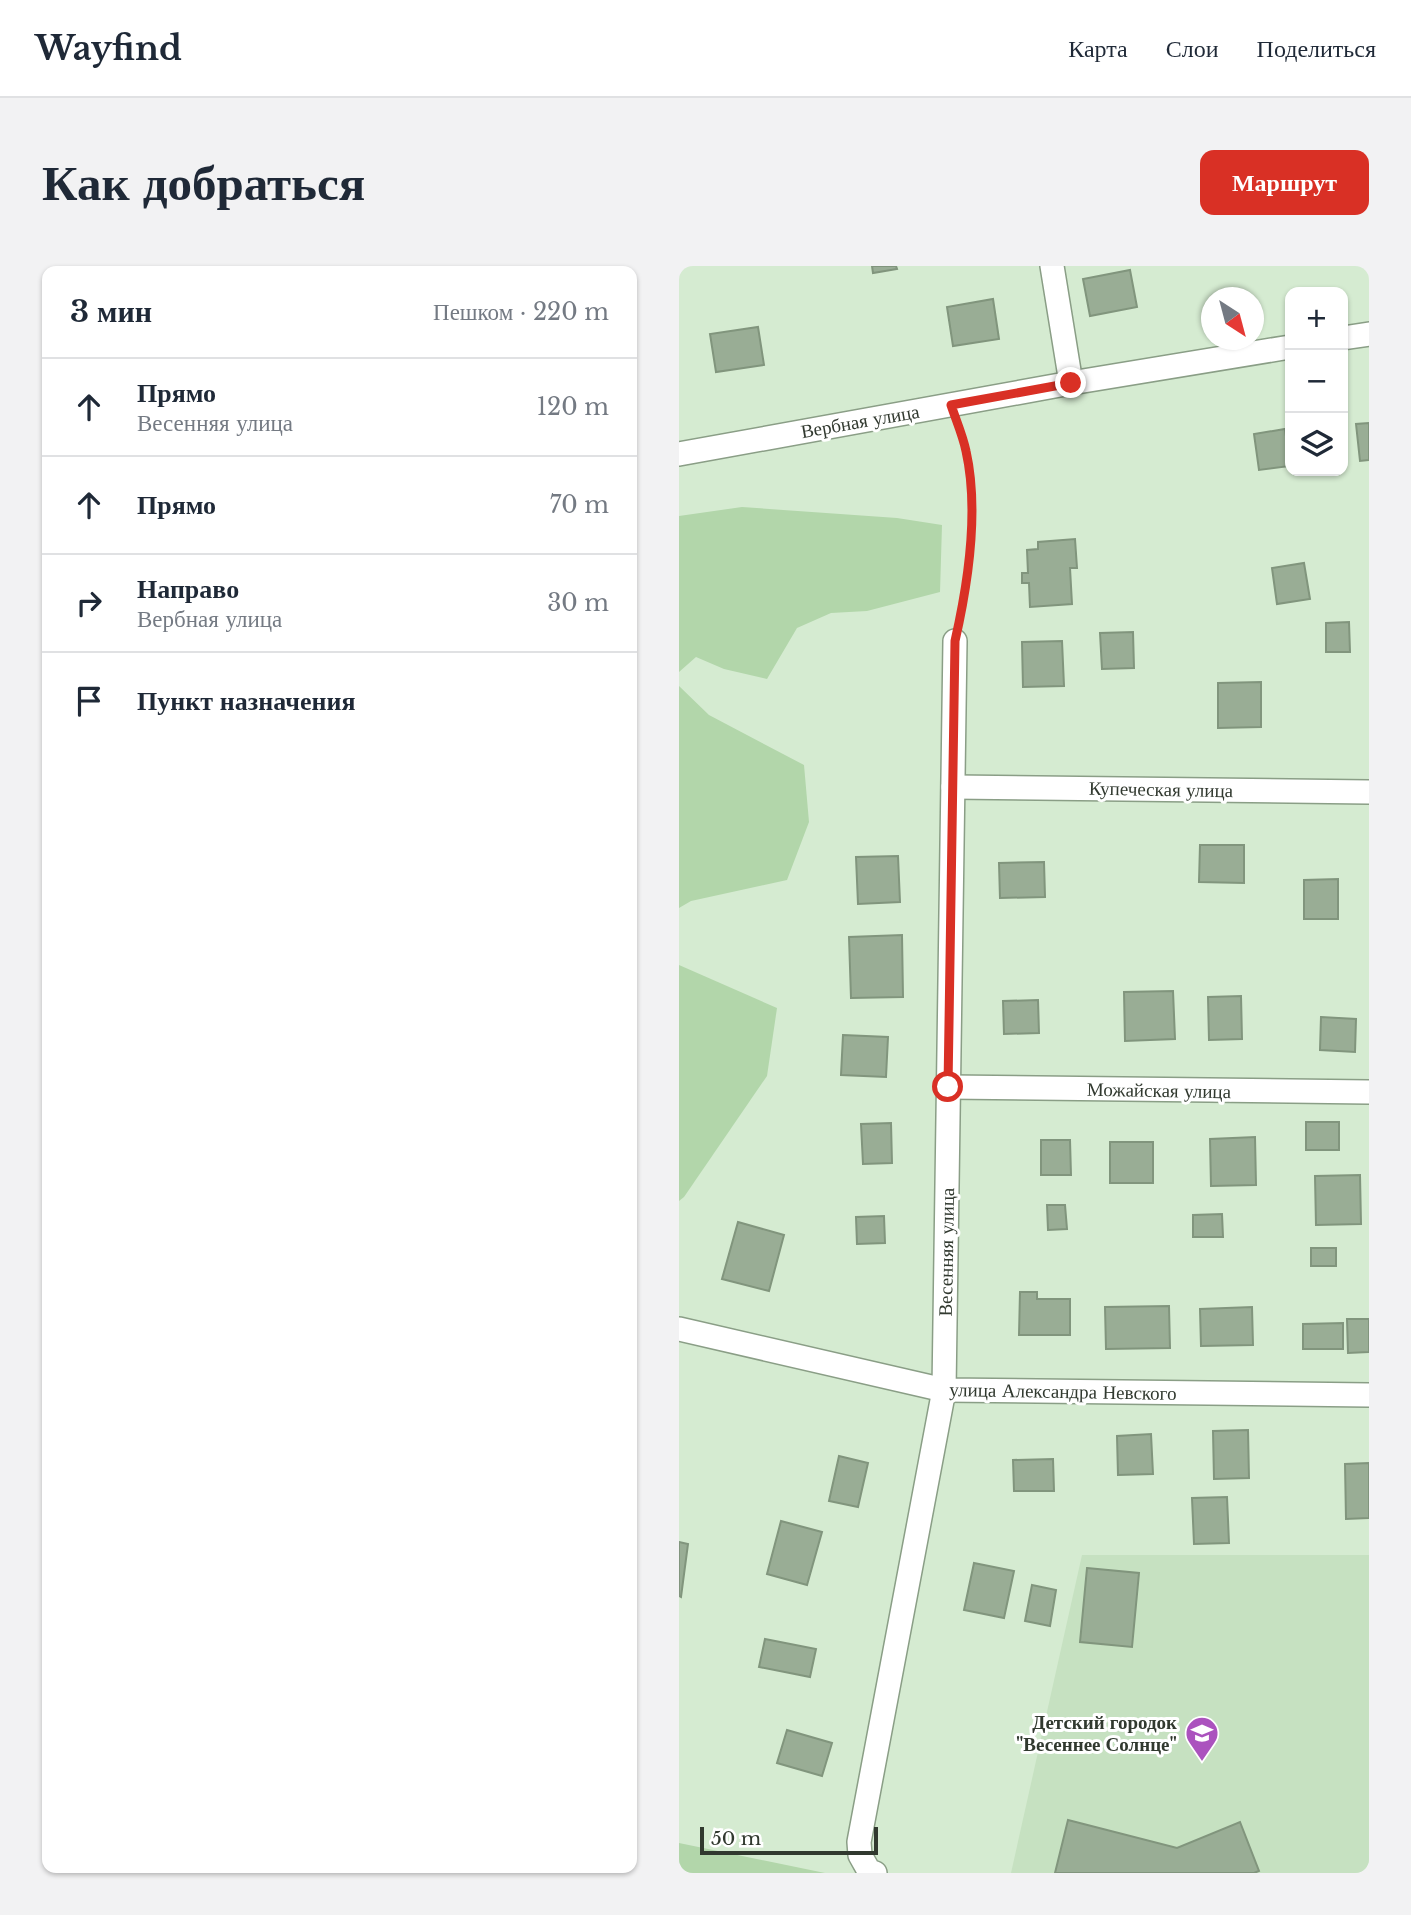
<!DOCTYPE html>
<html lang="ru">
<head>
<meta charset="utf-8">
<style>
	body { margin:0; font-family:"Libre Baskerville",serif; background:#f2f2f3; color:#1f2937 }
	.controls { position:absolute; right:21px; top:21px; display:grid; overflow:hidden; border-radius:14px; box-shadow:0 2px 5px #0004 }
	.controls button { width:63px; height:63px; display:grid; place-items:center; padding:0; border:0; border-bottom:2px solid #e0e1e3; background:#fff; color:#1f2937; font:35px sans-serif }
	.compass { position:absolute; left:522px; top:21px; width:63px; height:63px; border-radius:50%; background:#fff; box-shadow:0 2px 5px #0004; rotate:144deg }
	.scale { position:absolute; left:21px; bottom:18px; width:178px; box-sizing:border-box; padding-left:7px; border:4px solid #31392f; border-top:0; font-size:19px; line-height:24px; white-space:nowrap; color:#31392f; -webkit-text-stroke:5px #fff; paint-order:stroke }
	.stop { position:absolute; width:21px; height:21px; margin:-16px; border:5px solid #d93025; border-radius:50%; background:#fff }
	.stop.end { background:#d93025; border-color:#fff; box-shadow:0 2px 7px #0008 }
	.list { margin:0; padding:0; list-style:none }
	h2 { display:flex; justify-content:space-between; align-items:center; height:91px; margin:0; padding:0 28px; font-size:30px }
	h2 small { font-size:23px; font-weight:400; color:#747a83 }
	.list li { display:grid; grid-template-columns:46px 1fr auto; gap:21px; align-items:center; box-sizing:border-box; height:98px; padding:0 28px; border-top:2px solid #e0e1e3 }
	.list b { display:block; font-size:26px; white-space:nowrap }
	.list p { margin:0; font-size:23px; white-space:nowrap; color:#747a83 }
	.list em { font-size:23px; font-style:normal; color:#747a83 }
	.icon { flex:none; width:38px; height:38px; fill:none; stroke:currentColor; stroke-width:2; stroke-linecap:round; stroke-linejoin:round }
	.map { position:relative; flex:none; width:690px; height:1607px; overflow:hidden; border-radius:14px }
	header { display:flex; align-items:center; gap:42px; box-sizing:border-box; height:98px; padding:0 35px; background:#fff; border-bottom:2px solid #e0e1e3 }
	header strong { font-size:33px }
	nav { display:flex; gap:38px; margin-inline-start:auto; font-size:24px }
	.intro { display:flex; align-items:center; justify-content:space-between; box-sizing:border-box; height:168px; padding:0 42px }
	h1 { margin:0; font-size:49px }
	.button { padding:18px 32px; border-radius:14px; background:#d93025; color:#fff; font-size:24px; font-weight:700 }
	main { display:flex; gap:42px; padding:0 42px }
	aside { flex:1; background:#fff; border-radius:14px; box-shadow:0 2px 5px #0004 }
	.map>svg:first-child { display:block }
	.built { fill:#c6e1c1 }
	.green { fill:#b2d6aa }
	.building { fill:#99ad95; stroke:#81957d; stroke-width:2 }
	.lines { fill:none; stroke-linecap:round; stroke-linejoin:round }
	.minor-casing { stroke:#8a9e86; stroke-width:26 }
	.path { stroke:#a3b59f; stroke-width:4.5; stroke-dasharray:3.5 3.5; stroke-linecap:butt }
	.minor { stroke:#fff; stroke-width:23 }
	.route { stroke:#d93025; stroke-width:9 }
	.labels { text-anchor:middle; stroke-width:6; stroke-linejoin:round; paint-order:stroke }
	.street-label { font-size:19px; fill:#31392f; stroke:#fff }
	.poi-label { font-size:19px; font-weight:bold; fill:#31392f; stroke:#fff; text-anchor:end }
</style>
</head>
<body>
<header>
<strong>Wayfind</strong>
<nav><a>Карта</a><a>Слои</a><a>Поделиться</a></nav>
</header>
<div class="intro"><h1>Как добраться</h1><a class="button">Маршрут</a></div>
<main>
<aside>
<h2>3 мин<small>Пешком · 220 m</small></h2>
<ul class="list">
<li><svg class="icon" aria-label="ahead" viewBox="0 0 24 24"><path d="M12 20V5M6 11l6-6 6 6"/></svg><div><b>Прямо</b><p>Весенняя улица</p></div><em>120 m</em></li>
<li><svg class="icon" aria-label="ahead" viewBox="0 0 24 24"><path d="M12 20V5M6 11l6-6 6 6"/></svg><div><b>Прямо</b></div><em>70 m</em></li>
<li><svg class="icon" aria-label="right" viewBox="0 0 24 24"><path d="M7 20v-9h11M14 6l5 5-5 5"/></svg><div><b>Направо</b><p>Вербная улица</p></div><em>30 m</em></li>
<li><svg class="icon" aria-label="arrive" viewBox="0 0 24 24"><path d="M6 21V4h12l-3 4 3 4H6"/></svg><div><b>Пункт назначения</b></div></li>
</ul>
</aside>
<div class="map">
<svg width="690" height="1607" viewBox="0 0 690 1607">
	<rect width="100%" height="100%" fill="#d5ebd1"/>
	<polygon class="built" points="403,1289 690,1289 690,1607 332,1607"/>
	<g class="green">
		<polygon points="63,241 218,252 263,259 261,326 188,345 152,347 118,362 88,413 45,403 17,391 0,406 0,250"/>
		<polygon points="0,420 30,449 125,499 130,556 108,614 12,635 0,642"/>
		<polygon points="0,699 98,742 88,810 5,931 0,935"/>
		<polygon points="0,1577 146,1607 0,1607"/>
	</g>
	<g class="building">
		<polygon points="193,0 217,0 218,3 194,7"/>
		<polygon points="451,4 458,41 411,50 404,13"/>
		<polygon points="314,33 320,73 274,80 268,41"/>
		<polygon points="79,61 85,99 37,106 31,68"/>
		<polygon points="690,157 690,194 681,195 677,158"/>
		<polygon points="606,163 611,200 580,204 575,168"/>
		<polygon points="396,273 398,302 391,302 393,338 351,341 350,317 343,317 343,307 349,307 348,284 359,283 359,276"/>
		<polygon points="625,297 631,333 598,338 593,302"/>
		<polygon points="670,356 671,386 647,386 647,357"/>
		<polygon points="454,366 455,402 423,403 421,367"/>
		<polygon points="383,375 385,420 344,421 343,376"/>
		<polygon points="582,416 582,461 539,462 539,417"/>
		<polygon points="521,579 565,579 565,617 520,616"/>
		<polygon points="219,590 221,636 179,638 177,591"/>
		<polygon points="365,596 366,631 321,632 320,597"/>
		<polygon points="659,613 659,653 625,653 625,614"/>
		<polygon points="223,669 224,731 172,732 170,671"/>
		<polygon points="494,725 496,773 446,775 445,726"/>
		<polygon points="562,730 563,773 530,774 529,731"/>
		<polygon points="359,734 360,767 325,768 324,735"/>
		<polygon points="642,751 677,753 676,786 641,784"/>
		<polygon points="164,769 209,771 207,811 162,809"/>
		<rect x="627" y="856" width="33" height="28"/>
		<polygon points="212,857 213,897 184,898 182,858"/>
		<polygon points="576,871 577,919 532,920 531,873"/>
		<polygon points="362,874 391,874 392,909 362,909"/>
		<rect x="431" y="876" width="43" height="41"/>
		<polygon points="681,909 682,958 637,959 636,910"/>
		<polygon points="368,939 386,939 388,963 369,964"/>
		<polygon points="543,948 544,971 514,971 514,949"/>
		<polygon points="205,950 206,977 178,978 177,951"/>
		<polygon points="59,956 105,969 90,1025 43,1013"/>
		<rect x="632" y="982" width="25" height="18"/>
		<polygon points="341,1026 358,1026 358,1033 391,1033 391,1069 340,1069"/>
		<polygon points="490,1040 491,1082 427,1083 426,1041"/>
		<polygon points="573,1041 574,1079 522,1080 521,1043"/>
		<polygon points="668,1053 690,1053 690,1086 669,1087"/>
		<polygon points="664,1057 664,1083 624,1083 624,1058"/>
		<polygon points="569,1164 570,1212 535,1213 534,1165"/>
		<polygon points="472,1168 474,1208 439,1209 438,1170"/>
		<polygon points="160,1190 189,1197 179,1241 150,1235"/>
		<polygon points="374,1193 375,1225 335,1225 334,1194"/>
		<polygon points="690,1197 690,1252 667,1253 666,1198"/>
		<polygon points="548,1231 550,1277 515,1278 513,1232"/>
		<polygon points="102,1255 143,1266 128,1319 88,1308"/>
		<polygon points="0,1276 9,1278 2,1331 0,1330"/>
		<polygon points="295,1297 335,1305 325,1352 285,1344"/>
		<polygon points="408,1302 460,1307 453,1381 401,1376"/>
		<polygon points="353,1319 377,1324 371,1360 346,1355"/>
		<polygon points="86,1373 137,1383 131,1411 80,1401"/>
		<polygon points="108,1464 153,1477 143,1510 98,1497"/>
		<polygon points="389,1554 498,1582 561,1556 580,1605 575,1607 376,1607"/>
	</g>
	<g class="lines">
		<defs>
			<g id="minor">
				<polyline points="373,0 392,117"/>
				<polyline points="664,72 690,68"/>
				<polyline points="0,188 392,117 611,81"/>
				<polyline points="274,521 690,526"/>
				<polyline points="269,821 690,826"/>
				<polyline points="0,1063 265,1124 690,1129"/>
				<polyline points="196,1607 190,1605 181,1589 180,1576 265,1124 276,375"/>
			</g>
		</defs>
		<use href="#minor" class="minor-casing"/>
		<path class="path" d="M279 159C299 217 294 294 281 354"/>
		<use href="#minor" class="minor"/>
	</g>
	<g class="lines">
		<path class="route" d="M269 821 276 375C289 318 300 243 287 185 284 170 277 154 272 139L392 117"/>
	</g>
	<defs>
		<symbol id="school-pin" viewBox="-11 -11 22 30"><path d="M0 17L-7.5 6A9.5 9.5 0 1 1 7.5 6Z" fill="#ab52be" stroke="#fff"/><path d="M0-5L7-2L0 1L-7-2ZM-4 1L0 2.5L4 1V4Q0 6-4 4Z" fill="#fff"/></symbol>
	</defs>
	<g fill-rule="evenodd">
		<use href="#school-pin" x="504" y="1448" width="38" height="52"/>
	</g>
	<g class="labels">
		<g class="street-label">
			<text transform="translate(181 155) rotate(-10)" y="7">Вербная улица</text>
			<text transform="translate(482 523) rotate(1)" y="7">Купеческая улица</text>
			<text transform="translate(480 824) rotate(1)" y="7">Можайская улица</text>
			<text transform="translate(267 986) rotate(-89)" y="7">Весенняя улица</text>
			<text transform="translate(384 1125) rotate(1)" y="7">улица Александра Невского</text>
		</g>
		<g class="poi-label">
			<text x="498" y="1463">Детский городок<tspan x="498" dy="22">"Весеннее Солнце"</tspan></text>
		</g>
	</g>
</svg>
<div class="controls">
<button>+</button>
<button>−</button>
<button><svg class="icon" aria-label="layers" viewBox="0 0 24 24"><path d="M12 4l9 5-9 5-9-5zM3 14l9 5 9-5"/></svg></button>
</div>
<svg class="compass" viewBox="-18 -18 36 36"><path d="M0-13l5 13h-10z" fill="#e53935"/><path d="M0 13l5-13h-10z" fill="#747a83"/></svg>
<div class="scale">50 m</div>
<div class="stop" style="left:269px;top:821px"></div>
<div class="stop end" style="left:392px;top:117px"></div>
</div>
</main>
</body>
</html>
